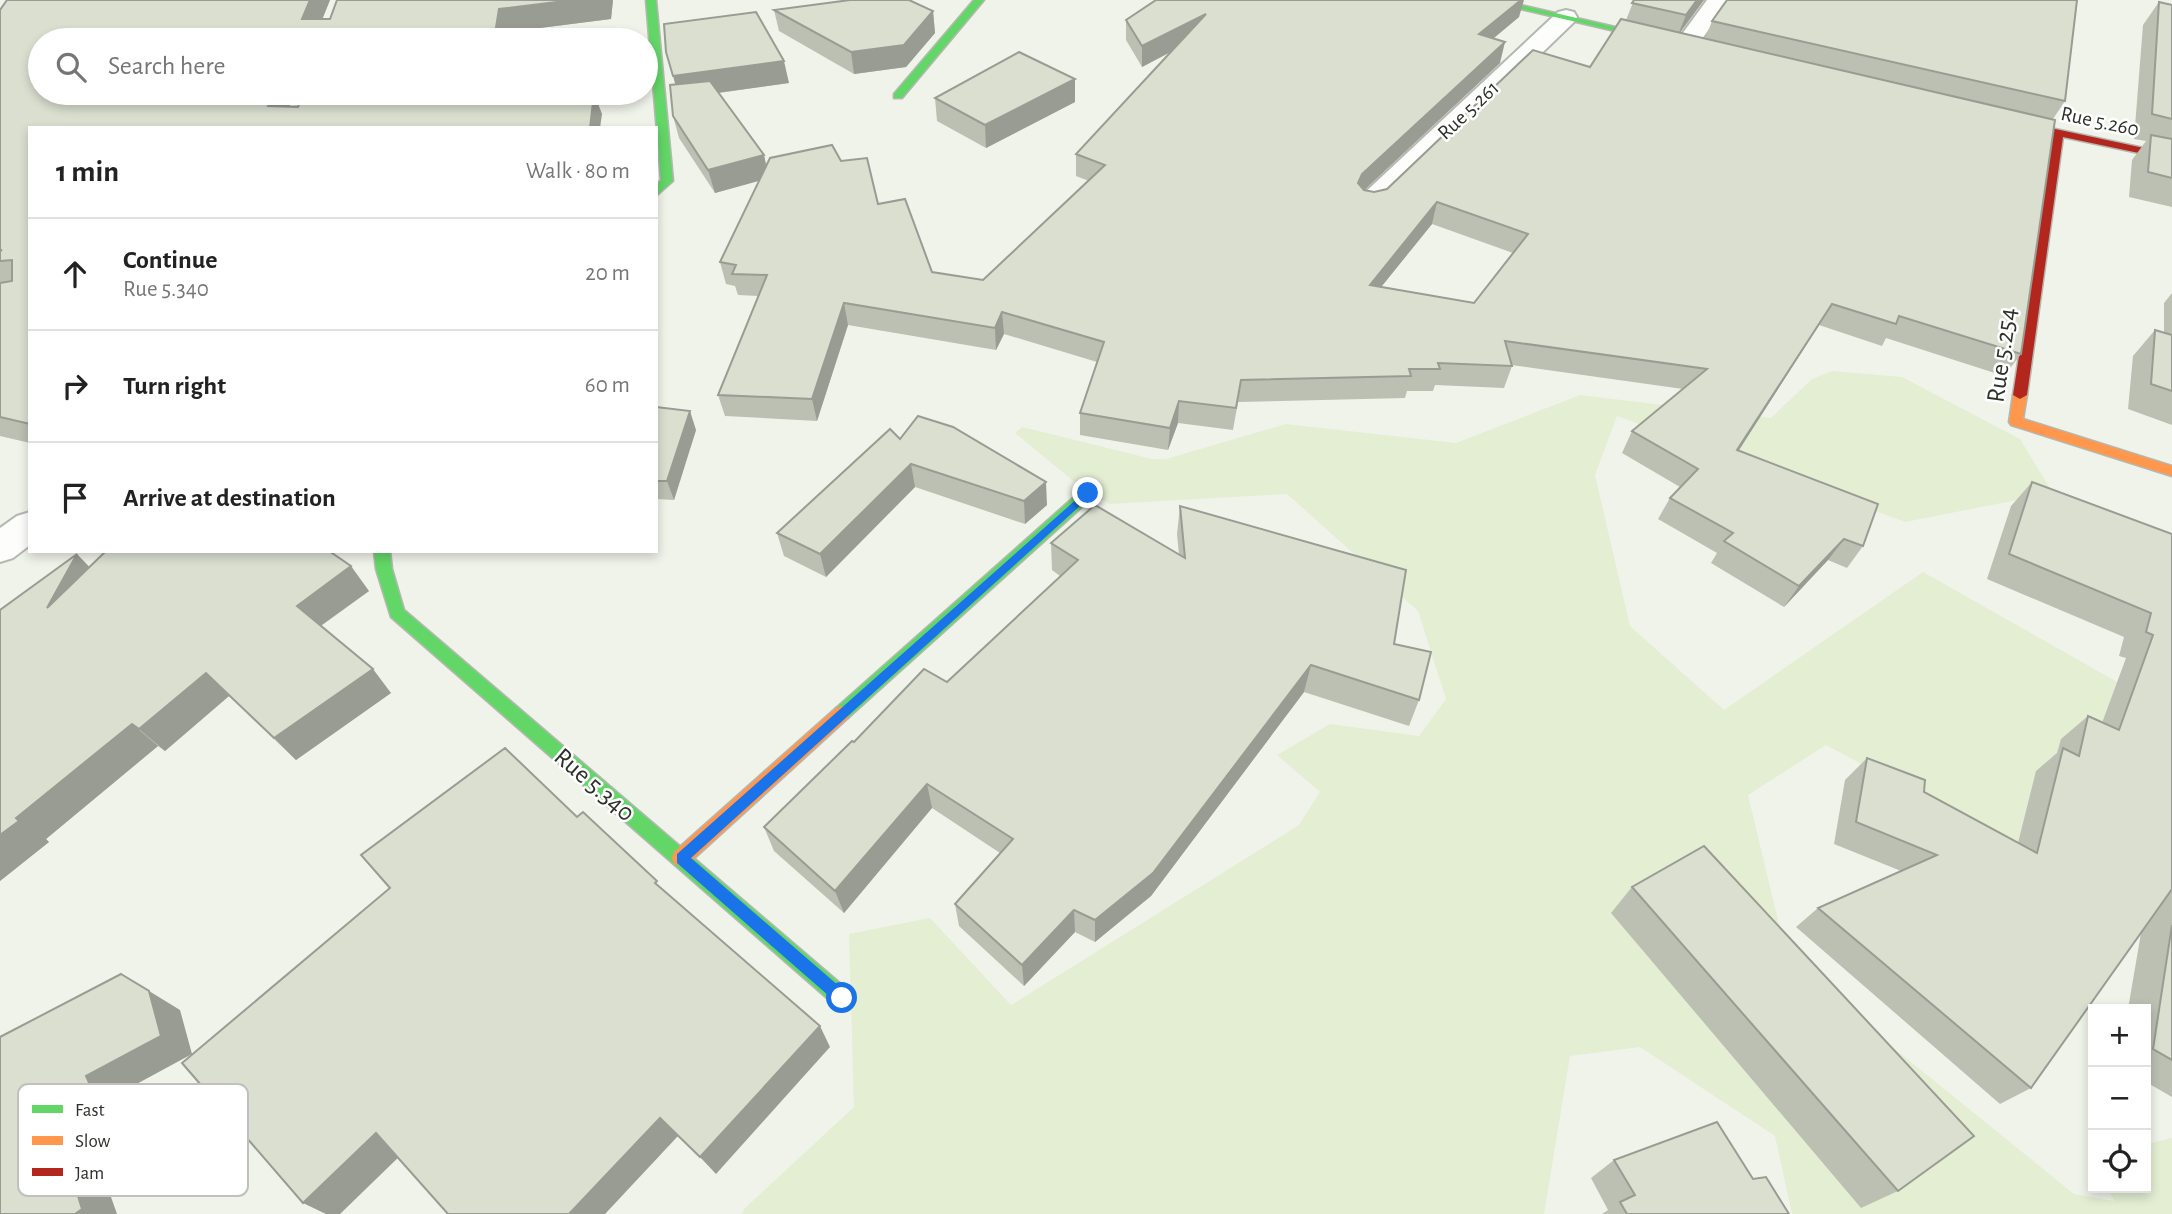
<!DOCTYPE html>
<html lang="en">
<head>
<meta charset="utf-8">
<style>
	body { margin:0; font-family:"Alegreya Sans",sans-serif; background:#f2f2f2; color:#222 }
	.controls { position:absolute; right:21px; bottom:21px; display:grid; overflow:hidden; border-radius:0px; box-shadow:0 4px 10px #0003 }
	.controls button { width:63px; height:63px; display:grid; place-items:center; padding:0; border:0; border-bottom:2px solid #e0e0e0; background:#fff; color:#222; font:35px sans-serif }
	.stop { position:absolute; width:21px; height:21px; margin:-16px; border:5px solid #1a73e8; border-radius:50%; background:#fff }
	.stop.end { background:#1a73e8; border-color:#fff; box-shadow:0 2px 7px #0008 }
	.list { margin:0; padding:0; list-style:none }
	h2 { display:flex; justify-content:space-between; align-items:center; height:91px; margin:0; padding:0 28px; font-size:30px }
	h2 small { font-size:23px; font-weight:400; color:#767676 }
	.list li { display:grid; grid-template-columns:46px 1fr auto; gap:21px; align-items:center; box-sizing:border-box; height:112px; padding:0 28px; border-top:2px solid #e0e0e0 }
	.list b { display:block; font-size:26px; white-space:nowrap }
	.list p { margin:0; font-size:23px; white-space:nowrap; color:#767676 }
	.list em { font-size:23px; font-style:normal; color:#767676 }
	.icon { flex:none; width:38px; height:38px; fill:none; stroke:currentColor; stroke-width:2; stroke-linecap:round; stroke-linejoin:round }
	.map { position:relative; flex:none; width:2172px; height:1214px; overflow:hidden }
	.search { position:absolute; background:#fff; box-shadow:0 4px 10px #0003; left:28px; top:28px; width:630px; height:77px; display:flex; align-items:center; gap:18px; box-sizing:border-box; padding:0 24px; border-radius:38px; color:#767676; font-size:26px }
	.panel { position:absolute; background:#fff; box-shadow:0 4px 10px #0003; left:28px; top:126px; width:630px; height:427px; border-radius:0px }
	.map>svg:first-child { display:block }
	.green { fill:#e4eed3 }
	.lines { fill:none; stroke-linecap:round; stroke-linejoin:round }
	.street-casing { stroke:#b5b8b1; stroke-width:4 }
	.fast-casing { stroke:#b5b8b1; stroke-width:3 }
	.slow-casing { stroke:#b5b8b1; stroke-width:3 }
	.jam-casing { stroke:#b5b8b1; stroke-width:3 }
	.street { fill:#fdfdfc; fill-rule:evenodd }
	.fast { fill:#63d668; fill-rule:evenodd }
	.slow { fill:#ff974d; fill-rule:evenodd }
	.jam { fill:#b3261e; fill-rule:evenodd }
	.wall { fill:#bbc0b3; fill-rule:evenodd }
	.shaded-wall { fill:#999c92 }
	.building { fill:#dadfd0; stroke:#999c92; stroke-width:2; fill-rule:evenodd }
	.route { fill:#1a73e8 }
	.labels { text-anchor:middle; stroke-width:5; stroke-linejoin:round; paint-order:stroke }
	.far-street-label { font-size:21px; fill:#2e302a; stroke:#fff }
	.street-label { font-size:26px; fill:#2e302a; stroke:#fff }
	.key { fill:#fff; stroke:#c0c1bf; stroke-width:2 }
	.key-label { font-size:19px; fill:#2e302a }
</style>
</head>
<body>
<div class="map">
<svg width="2172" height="1214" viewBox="0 0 2172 1214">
	<rect width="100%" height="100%" fill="#f0f3ea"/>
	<polygon class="green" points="1832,371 1902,377 2020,439 2053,493 1905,522 1617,416 1595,475 1630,626 1724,710 1923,572 2172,713 2121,903 1826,745 1748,795 1783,941 1801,973 2074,1194 2114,1201 2108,1188 2146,1188 2146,1144 2172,1138 2172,1214 1792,1214 1775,1136 1640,1047 1570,1056 1544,1214 742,1214 744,1209 854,1107 849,934 930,918 1011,1005 1299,825 1320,792 1277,755 1330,724 1419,736 1446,699 1418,611 1287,494 1110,504 1088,493 1015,433 1022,427 1152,459 1166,459 1286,424 1456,443 1580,395 1771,418 1812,379"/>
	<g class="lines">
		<defs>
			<g id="street">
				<polygon points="1707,0 1730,0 1694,50 1678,50 1674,45"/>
				<polygon points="1566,10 1574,12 1577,17 1574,22 1380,209 1370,211 1360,209 1356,203 1360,197 1558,12"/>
				<polygon points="30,512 30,545 13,558 0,562 0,528 17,516"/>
			</g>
			<g id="fast">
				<polygon points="646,0 656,0 673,181 656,196 656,186 661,180"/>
				<polygon points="974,0 984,0 902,98 894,98 894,94"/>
				<polygon points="1482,0 1499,0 1671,40 1666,43"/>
				<polygon points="1088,488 1093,489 1095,493 1093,497 848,718 842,720 836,718 834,713 836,708 1083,489"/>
				<polygon points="374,551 390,551 392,569 404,610 849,991 852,998 849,1005 842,1008 835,1005 391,617 376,569"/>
			</g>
			<g id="slow">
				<polygon points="2020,391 2027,395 2023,419 2172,466 2172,476 2011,425 2009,422 2013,395"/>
				<polygon points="842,706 848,708 850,713 848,718 688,864 681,866 674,864 672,858 674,852 836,708"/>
			</g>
			<polygon id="jam" points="2004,118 2172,154 2172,160 2063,137 2027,395 2020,399 2013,395 2053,135 2000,123 1999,121"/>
		</defs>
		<use href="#street" class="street-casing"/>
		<use href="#fast" class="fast-casing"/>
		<use href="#slow" class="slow-casing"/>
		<use href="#jam" class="jam-casing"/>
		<use href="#street" class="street"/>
		<use href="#fast" class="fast"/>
		<use href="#slow" class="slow"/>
		<use href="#jam" class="jam"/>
	</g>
	<g class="wall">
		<polygon points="7,0 330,0 322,19 330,19 337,0 613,0 611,19 507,32 40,40 295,93 290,106 499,93 498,99 602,114 30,128 30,443 0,436 0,9"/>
		<path d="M1634 0H1704L1680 33 1705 39 1712 21 2065 101 2053 119 2021 354 2004 376 1886 338 1882 346 1819 325 1738 451 1863 546 1847 568 1828 560 1784 607 1711 563 1717 553 1658 519 1670 498 1680 487 1622 453 1632 431 1683 389 1511 365 1512 366 1504 388 1435 385 1433 391H1407L1405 398 1238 402 1233 430 1178 423 1168 450 1080 435V413L1097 362 1004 334 996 350 848 325 817 421 725 416 718 395 758 296 738 295 735 286 726 284 720 262 760 180 715 193 679 138 673 116 675 84 789 83 719 93 764 155 766 167 841 161 878 204 932 272 983 280 1089 181 1076 176V154L1171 52 1142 67 1126 40V20L1519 17 1493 39 1500 63 1364 190 1374 192 1387 189 1590 67 1626 20ZM1432 224 1513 253 1474 303 1381 287Z"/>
		<polygon points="2159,2 2172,5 2172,207 2129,197 2132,160 2146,141 2134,139 2143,25"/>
		<polygon points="774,10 933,11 935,33 906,67 854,74 779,31"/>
		<polygon points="1075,79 1075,102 986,148 937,121 935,98"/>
		<polygon points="2172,293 2172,425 2128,409 2133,356 2155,330 2164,333 2164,303"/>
		<polygon points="656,407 696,430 674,500 656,499"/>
		<polygon points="900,439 1047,505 1025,524 915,487 826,577 784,556 777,533"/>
		<polygon points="2032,482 2172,534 2172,1097 2146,1082 2146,1009 2128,1009 2141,933 2031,1088 2000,1104 1796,927 1818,908 1901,871 1834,844 1845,780 1867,758 1924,792 2018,843 2036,771 2057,753 2061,739 2088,716 2102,723 2126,658 2119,656 2124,637 1987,579 2011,506"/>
		<polygon points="1180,506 1394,644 1419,700 1409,726 1304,692 1151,896 1095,942 1075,932 1024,986 959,926 955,904 1000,853 932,808 844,913 774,851 764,827 854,742 947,682 1060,576 1052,570 1051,543 1179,555 1177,534"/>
		<polygon points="89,567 369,591 321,626 391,693 296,760 229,696 165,751 158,746 46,839 49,842 0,881"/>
		<polygon points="1632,887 1898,1191 1861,1208 1611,913"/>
		<polygon points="1614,1160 1753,1179 1789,1214 1602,1214 1608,1210 1591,1178"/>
	</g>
	<g class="shaded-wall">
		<polygon points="310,0 330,0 314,40 302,19"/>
		<polygon points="573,0 613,0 611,19 507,32 506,40 494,40 499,9"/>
		<polygon points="1521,0 1524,0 1519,17 1473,55 1479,34"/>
		<polygon points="1697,0 1704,0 1678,35 1686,15"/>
		<polygon points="933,11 935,33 906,67 854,74 851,52"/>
		<polygon points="1206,14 1204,34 1142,67 1142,46"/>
		<polygon points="1505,42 1500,63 1358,196 1358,183 1362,174"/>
		<polygon points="784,61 789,83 679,98 673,76"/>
		<polygon points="1075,79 1075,102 986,148 985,125"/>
		<polygon points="273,93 295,93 281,128 268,106"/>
		<polygon points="486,93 499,93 495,124 485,100"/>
		<polygon points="594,93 602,114 600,128 590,128"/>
		<polygon points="764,155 769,178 715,193 708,170"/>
		<polygon points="1437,202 1432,224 1365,307 1370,285"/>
		<polygon points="844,303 848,325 817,421 812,399"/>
		<polygon points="1832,304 1819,325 1725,472 1737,450"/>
		<polygon points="1002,312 1004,334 996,350 995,328"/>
		<polygon points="1179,401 1178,423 1168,450 1170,428"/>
		<polygon points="690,411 696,430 674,500 667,481"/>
		<polygon points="911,464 915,487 826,577 820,554"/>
		<polygon points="1046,482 1047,505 1025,524 1024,501"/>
		<polygon points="1844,539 1828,560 1784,607 1799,586"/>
		<polygon points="77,554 101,579 47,608"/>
		<polygon points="351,566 369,591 316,629 297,606"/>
		<polygon points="1311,665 1304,692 1151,896 1095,942 1095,920"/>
		<polygon points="373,669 391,693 296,760 274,738"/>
		<polygon points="206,673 229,696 165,751 139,729"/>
		<polygon points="132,724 158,746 46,839 49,842 0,881 0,835 16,818"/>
		<polygon points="927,784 932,808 844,913 835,891"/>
		<polygon points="1074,910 1075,932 1024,986 1022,965"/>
		<polygon points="149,991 180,1010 192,1054 120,1093 140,1135 122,1146 136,1168 111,1197 117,1214 75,1214 74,1183 87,1131 86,1076"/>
		<polygon points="820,1026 830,1047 716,1174 700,1157"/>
		<polygon points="660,1118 678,1136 605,1214 569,1214"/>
		<polygon points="376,1133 405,1151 340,1214 326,1214 303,1203"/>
	</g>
	<g class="building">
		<polygon points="7,0 310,0 302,19 330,19 337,0 573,0 499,9 494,40 40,40 40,93 273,93 268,106 298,107 303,93 486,93 485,100 571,93 594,93 590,128 30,128 30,424 0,417 0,283 12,281 12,260 0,261 0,251 2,250 0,250 0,10"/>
		<polygon points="850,0 909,0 933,11 904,45 851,52 774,10"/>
		<path d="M1156 0H1521L1479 34 1505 42 1362 174 1358 183 1364 190 1374 192 1387 189 1533 50 1590 67 1621 19 2055 120 2021 354 1899 316 1896 324 1832 304 1737 450 1878 504 1863 546 1844 539 1799 586 1724 541 1733 533 1670 498 1698 469 1632 431 1707 369 1505 341 1512 366 1438 363 1440 369H1409L1411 376 1241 380 1236 408 1179 401 1170 428 1080 413 1104 342 1002 312 995 328 844 303 812 399 718 395 767 275 732 274 736 265 720 262 770 158 832 145 841 161 867 158 878 204 905 199 932 272 983 280 1105 165 1076 154 1206 14 1142 46 1126 20ZM1437 202 1528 234 1474 303 1370 285Z"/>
		<polygon points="1634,0 1697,0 1686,15 1632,3"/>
		<polygon points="1727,0 2077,0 2065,101 1712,21"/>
		<polygon points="2159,2 2172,5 2172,119 2152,114"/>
		<polygon points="756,12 784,61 673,76 666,52 664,24"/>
		<polygon points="1019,52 1075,79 985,125 935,98"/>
		<polygon points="710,81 764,155 708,170 673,116 670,85"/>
		<polygon points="2151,135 2172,139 2172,178 2148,172"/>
		<polygon points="2155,330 2172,335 2172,391 2151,384"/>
		<polygon points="656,407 690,411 667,481 656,481"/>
		<polygon points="918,416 953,427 1046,482 1024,501 911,464 820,554 777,533 890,429 900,439"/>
		<polygon points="2032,482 2172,534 2172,889 2031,1088 1818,908 1937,855 1856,822 1867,758 1925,780 1924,792 2037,853 2063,748 2079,756 2088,716 2119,730 2153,635 2146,632 2151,613 2009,554"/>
		<polygon points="1095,505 1185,558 1180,506 1406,570 1394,644 1431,652 1419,700 1311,665 1153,873 1095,920 1074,910 1022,965 955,904 1013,839 927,784 835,891 764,827 852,741 854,742 924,669 947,682 1078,560 1051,543"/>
		<polygon points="106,551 329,551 351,566 297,606 373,669 274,738 206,673 139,729 132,724 16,818 19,821 0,835 0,610 77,554 47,608"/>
		<polygon points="505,748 577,817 583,812 657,881 655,883 820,1026 700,1157 660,1118 569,1214 448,1214 376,1133 303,1203 182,1063 390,888 361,855"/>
		<polygon points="1704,846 1974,1136 1898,1191 1632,887"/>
		<polygon points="2172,925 2172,1060 2153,1049"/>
		<polygon points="121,974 149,991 161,1036 86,1076 105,1119 87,1131 100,1153 74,1183 82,1209 75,1214 0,1214 0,1037"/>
		<polygon points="1717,1122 1753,1179 1766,1177 1789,1214 1627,1214 1620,1202 1635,1195 1614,1160"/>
	</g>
	<polygon class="route" points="1088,489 1093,493 1092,495 691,858 847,993 849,998 847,1003 837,1003 677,863 677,854"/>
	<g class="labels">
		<g class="far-street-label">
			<text transform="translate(1468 110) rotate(-43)" y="7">Rue 5.261</text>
			<text transform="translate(2100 121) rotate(12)" y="7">Rue 5.260</text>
		</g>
		<g class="street-label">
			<text transform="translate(2001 355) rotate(-82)" y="9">Rue 5.254</text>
			<text transform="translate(595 784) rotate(41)" y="9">Rue 5.340</text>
		</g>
	</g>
	<rect x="18" y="1084" width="230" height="112" rx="10" class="key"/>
	<rect x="32" y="1105" width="31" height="8" fill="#63d668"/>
	<rect x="32" y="1136" width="31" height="9" fill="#ff974d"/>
	<rect x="32" y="1168" width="31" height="8" fill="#b3261e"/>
	<g class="key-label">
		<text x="75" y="1116">Fast</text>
		<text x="75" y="1147">Slow</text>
		<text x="75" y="1179">Jam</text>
	</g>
</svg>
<div class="controls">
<button>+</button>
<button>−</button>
<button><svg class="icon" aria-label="locate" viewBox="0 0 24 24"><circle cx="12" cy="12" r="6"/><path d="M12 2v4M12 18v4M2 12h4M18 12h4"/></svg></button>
</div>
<div class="stop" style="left:842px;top:998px"></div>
<div class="stop end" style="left:1088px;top:493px"></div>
<div class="search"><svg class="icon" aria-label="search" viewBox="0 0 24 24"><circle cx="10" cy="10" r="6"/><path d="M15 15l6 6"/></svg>Search here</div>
<section class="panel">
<h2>1 min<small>Walk · 80 m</small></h2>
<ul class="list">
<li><svg class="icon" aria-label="ahead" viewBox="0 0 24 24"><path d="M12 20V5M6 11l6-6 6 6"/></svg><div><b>Continue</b><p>Rue 5.340</p></div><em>20 m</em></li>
<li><svg class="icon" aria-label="right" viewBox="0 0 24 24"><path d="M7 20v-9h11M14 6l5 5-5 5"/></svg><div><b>Turn right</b></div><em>60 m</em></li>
<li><svg class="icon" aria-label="arrive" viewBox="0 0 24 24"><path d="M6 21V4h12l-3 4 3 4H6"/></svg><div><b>Arrive at destination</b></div></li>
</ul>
</section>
</div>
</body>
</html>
